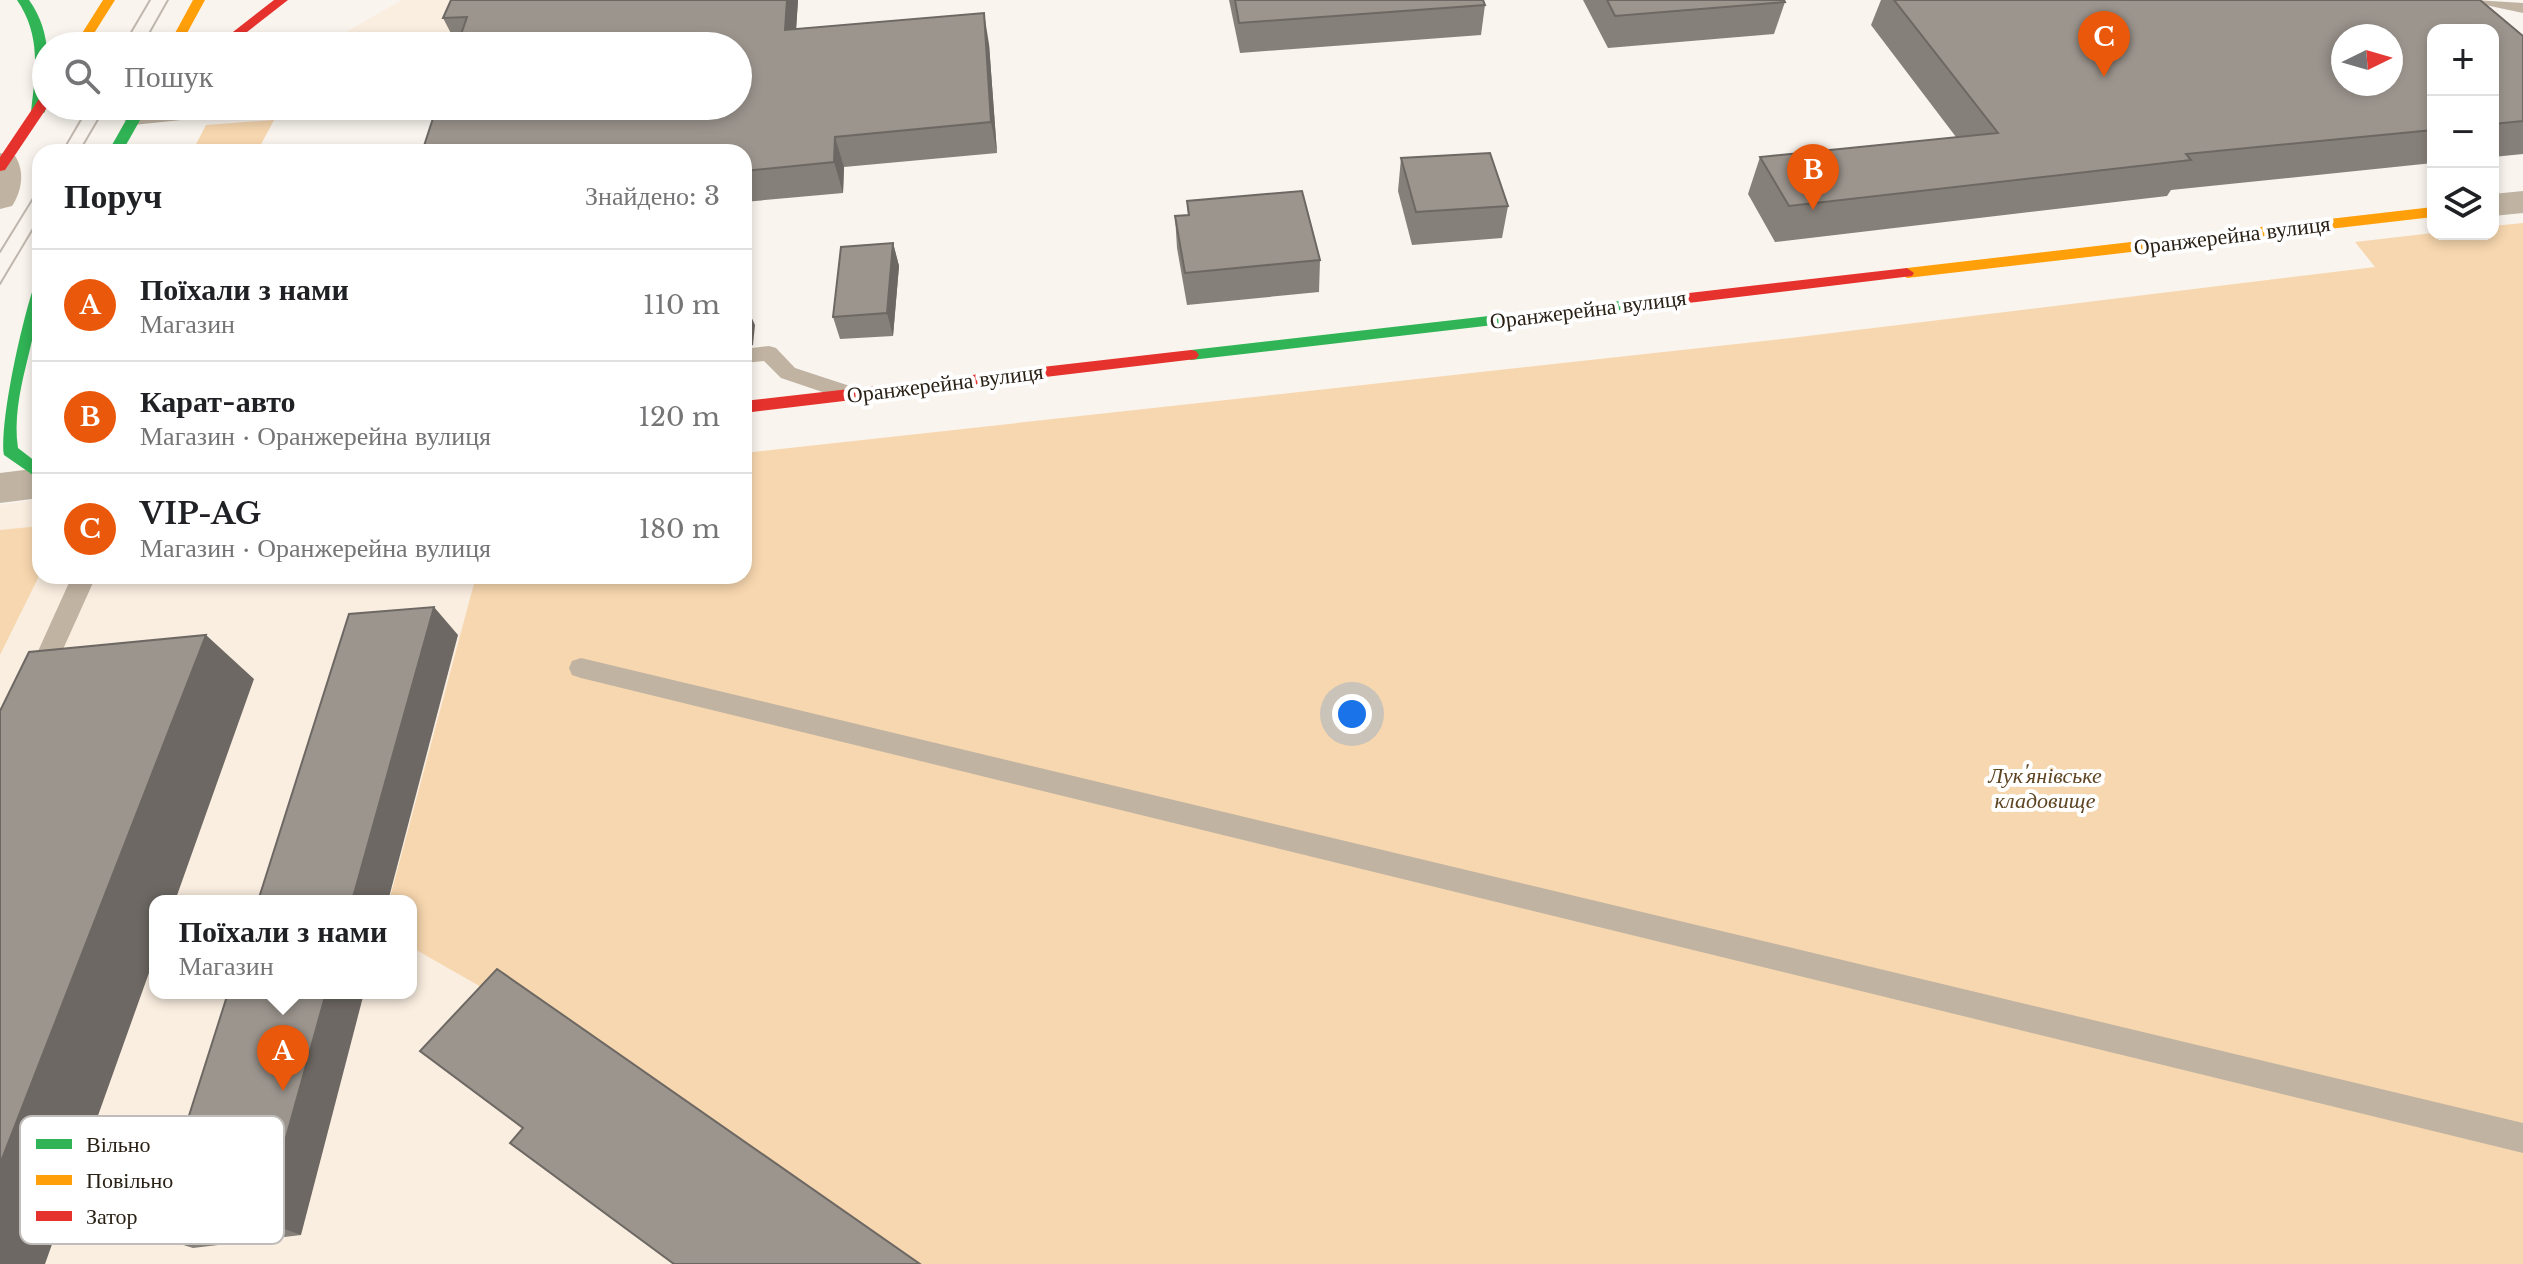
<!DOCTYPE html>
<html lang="uk">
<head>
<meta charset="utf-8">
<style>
	body { margin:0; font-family:"Libre Baskerville",serif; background:#f2f2f2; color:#202124 }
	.controls { position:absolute; right:24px; top:24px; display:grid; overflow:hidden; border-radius:16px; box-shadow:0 4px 12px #0003 }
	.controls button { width:72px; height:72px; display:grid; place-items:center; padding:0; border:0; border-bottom:2px solid #e0e0e0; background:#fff; color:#202124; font:40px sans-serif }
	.compass { position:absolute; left:2331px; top:24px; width:72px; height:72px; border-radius:50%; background:#fff; box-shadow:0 4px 12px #0003; rotate:85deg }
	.you { position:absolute; left:1352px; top:714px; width:28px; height:28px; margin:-20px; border:6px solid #fff; border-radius:50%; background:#1a73e8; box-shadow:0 0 0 12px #1a73e833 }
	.badge { display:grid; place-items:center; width:52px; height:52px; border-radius:50%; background:#ea580c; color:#fff; font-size:26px; font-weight:700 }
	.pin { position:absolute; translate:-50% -66px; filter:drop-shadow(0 2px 4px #0008) }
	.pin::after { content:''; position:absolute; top:42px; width:28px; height:24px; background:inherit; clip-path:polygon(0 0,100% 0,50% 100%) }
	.popup { position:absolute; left:149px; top:895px; width:268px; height:104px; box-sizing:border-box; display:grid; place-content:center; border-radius:16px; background:#fff; filter:drop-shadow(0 2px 6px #0005); font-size:26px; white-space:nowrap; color:#757577 }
	.popup b { font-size:30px; color:#202124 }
	.popup::after { content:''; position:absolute; left:50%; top:100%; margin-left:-16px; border:16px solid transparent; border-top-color:#fff }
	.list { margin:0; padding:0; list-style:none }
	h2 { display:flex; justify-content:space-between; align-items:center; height:104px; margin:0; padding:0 32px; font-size:34px }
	h2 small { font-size:26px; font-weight:400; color:#757577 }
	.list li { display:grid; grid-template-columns:52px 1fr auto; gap:24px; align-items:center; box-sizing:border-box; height:112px; padding:0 32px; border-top:2px solid #e0e0e0 }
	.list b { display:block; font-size:30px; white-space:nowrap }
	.list p { margin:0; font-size:26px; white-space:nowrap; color:#757577 }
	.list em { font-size:26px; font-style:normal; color:#757577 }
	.icon { flex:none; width:44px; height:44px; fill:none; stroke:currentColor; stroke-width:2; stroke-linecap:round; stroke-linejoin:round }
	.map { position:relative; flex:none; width:2523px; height:1264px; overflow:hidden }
	.search { position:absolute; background:#fff; box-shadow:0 4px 12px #0003; left:32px; top:32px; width:720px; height:88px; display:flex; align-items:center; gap:20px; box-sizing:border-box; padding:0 28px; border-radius:44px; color:#757577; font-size:30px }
	.panel { position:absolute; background:#fff; box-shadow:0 4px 12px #0003; left:32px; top:144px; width:720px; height:440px; border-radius:24px }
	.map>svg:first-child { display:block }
	.built { fill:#faeee0 }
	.green { fill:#f7d7af }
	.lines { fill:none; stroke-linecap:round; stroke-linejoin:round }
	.lane { fill:#c0b3a2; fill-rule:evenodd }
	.street { fill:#c0b3a2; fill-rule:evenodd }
	.fast { fill:#30b455; fill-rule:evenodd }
	.slow { fill:#ff9f0a; fill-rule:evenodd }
	.jam { fill:#e5322d; fill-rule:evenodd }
	.tram { stroke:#bfb7ad; stroke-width:2 }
	.wall { fill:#86807a }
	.shaded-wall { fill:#6d6863 }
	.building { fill:#9c958e; stroke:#6d6863; stroke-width:2; fill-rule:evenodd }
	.labels { text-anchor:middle; stroke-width:8; stroke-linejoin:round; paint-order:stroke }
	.street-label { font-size:22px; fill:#2a2116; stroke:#fff }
	.park-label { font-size:22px; font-style:italic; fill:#5f4522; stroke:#fff }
	.key { fill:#fff; stroke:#bfbcb9; stroke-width:2 }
	.key-label { font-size:22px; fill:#2a2116 }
</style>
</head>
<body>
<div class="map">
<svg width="2523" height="1264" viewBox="0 0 2523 1264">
	<rect width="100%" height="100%" fill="#f9f4ee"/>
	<g class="built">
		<polygon points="402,0 650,0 497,46 321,46"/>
		<polygon points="40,499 40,576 476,576 389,901 155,901 155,993 411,993 411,947 511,1004 915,1264 0,1264 0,505"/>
	</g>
	<g class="green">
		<polygon points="274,120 257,152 192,152 206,125"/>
		<polygon points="2523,223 2523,1264 915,1264 511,1004 411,947 411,901 389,901 476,576 744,576 744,453 1791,338 2375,267 2355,242 2433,233 2493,234 2493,226"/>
		<polygon points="40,526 40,574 0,655 0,530"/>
	</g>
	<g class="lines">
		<g class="lane">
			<polygon points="2474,0 2523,3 2523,13 2476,3"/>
			<polygon points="216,106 276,106 267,111 133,125 124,120 133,115"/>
			<polygon points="769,346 776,348 795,368 859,389 863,394 859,399 852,402 781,378 764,361 744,363 744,349"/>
			<polygon points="72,576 96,576 46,687 37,690 28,687 25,680"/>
			<polygon points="581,658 2523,1123 2523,1153 581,678 572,675 569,668 572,661"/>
		</g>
		<g class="street">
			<path d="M0 153 15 156C25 171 22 191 12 206L0 209Z"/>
			<polygon points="2523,191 2523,213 2493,216 2493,194"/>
			<polygon points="40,468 40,498 0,503 0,473"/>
		</g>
		<g class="fast">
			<path d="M17 0H29C53 33 49 72 45 112L38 116 31 112C36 71 41 35 17 0Z"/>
			<polygon points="134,106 148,106 122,152 108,152"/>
			<path d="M40 284C40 339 10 392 18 448L40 465V480L4 455C0 420 21 326 33 289Z"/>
			<polygon points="1663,296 1668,297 1668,305 1191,360 1183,355 1191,350"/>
		</g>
		<g class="slow">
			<polygon points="103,0 115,0 86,46 74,46"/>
			<polygon points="193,0 205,0 180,46 168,46"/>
			<polygon points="2433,207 2433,217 1907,278 1900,273 1907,268"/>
		</g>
		<g class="jam">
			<polygon points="274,0 288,0 229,46 215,46"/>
			<polygon points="46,95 48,106 5,170 0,171 0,157 41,96"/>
			<polygon points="1907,268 1914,273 1912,276 1663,306 1656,301 1663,296"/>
			<polygon points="1191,350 1196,351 1199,355 1196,359 744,413 744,401"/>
		</g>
		<g class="tram">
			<polyline points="123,46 150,0"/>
			<polyline points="142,46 168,0"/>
			<polyline points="62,152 89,106"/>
			<polyline points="79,152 106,106"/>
			<polyline points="0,252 40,187"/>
			<polyline points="0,284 40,217"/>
		</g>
	</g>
	<g class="wall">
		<polygon points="451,0 798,0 796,30 989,44 997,153 844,167 843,193 744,202 744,152 457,45 443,18"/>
		<polygon points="1229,0 1483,0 1485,5 1481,35 1240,53"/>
		<polygon points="1583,0 1784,0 1785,2 1774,34 1608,48"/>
		<polygon points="1881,0 2480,0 2523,36 2523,154 2493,157 2493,30 2433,30 2433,163 2171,190 2167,196 1775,242 1748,194 1760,157 1956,137 1871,25"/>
		<polygon points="1401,158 1508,206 1502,238 1412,245 1398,191"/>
		<polygon points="1187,201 1320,260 1319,292 1187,305 1177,248 1175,216 1188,215"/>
		<polygon points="893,243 899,266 893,336 840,339 833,317"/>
		<polygon points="744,354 746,354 751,365 750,369 744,370"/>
		<polygon points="228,993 301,1235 193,1248 151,1235"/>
	</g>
	<g class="shaded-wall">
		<polygon points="787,0 798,0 794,61 785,30"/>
		<polygon points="984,13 989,44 997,153 991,122"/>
		<polygon points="835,137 844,167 843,193 834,162"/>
		<polygon points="893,243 899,266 893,336 887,313"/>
		<polygon points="750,314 755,325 753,345 744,348 744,335"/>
		<polygon points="746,354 751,365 750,369 746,358"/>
		<polygon points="434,607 458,635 388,901 352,901"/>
		<polygon points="206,635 254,679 175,901 155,901 155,956 45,1264 0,1264 0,1164"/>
		<polygon points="326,993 364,993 301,1235 263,1221"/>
	</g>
	<g class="building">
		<polygon points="451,0 787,0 785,30 984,13 991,122 835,137 834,162 744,171 744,152 422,152 437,106 738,106 738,46 457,46 467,17 443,18"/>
		<polygon points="1235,0 1483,0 1485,5 1239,23"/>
		<polygon points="1607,0 1784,0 1785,2 1615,16"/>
		<path d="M1894 0H2480L2523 36V121L2493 124V30H2433V130L2186 154 2191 160 1789 206 1760 157 1998 133ZM2343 36H2391V84H2343Z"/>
		<polygon points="1490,153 1508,206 1416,212 1401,158"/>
		<polygon points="1302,191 1320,260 1185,273 1175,216 1189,215 1187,201"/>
		<polygon points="893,243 887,313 833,317 841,247"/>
		<polygon points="744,314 750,314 748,333 744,335"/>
		<polygon points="434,607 352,901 258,901 349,614"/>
		<polygon points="206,635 0,1164 0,711 29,652"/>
		<polygon points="497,969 920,1264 674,1264 510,1143 523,1128 420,1051"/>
		<polygon points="228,993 326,993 263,1221 151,1235"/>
	</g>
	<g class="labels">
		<g class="street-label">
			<text transform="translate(2232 235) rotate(-7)" y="8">Оранжерейна вулиця</text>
			<text transform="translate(1588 309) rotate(-7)" y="8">Оранжерейна вулиця</text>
			<text transform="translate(945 383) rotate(-7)" y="8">Оранжерейна вулиця</text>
		</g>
		<g class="park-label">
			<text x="2045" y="783">Лукʼянівське<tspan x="2045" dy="25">кладовище</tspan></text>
		</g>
	</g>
	<rect x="20" y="1116" width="264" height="128" rx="12" class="key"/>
	<rect x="36" y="1139" width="36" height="10" fill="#30b455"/>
	<rect x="36" y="1175" width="36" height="10" fill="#ff9f0a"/>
	<rect x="36" y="1211" width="36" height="10" fill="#e5322d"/>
	<g class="key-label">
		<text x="86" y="1152">Вільно</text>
		<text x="86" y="1188">Повільно</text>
		<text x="86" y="1224">Затор</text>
	</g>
</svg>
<div class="controls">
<button>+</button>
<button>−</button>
<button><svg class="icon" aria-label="layers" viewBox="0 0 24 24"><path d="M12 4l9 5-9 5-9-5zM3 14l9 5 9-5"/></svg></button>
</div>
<svg class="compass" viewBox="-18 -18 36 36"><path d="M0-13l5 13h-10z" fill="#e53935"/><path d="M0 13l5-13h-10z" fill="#757577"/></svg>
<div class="you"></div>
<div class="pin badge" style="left:283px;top:1091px">A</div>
<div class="popup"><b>Поїхали з нами</b>Магазин</div>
<div class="pin badge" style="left:1813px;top:210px">B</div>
<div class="pin badge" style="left:2104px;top:77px">C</div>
<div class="search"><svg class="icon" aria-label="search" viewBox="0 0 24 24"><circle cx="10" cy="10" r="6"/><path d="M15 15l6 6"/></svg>Пошук</div>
<section class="panel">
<h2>Поруч<small>Знайдено: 3</small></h2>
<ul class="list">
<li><span class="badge">A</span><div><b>Поїхали з нами</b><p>Магазин</p></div><em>110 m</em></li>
<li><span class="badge">B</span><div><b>Карат-авто</b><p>Магазин · Оранжерейна вулиця</p></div><em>120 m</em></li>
<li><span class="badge">C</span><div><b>VIP-AG</b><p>Магазин · Оранжерейна вулиця</p></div><em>180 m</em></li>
</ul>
</section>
</div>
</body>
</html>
